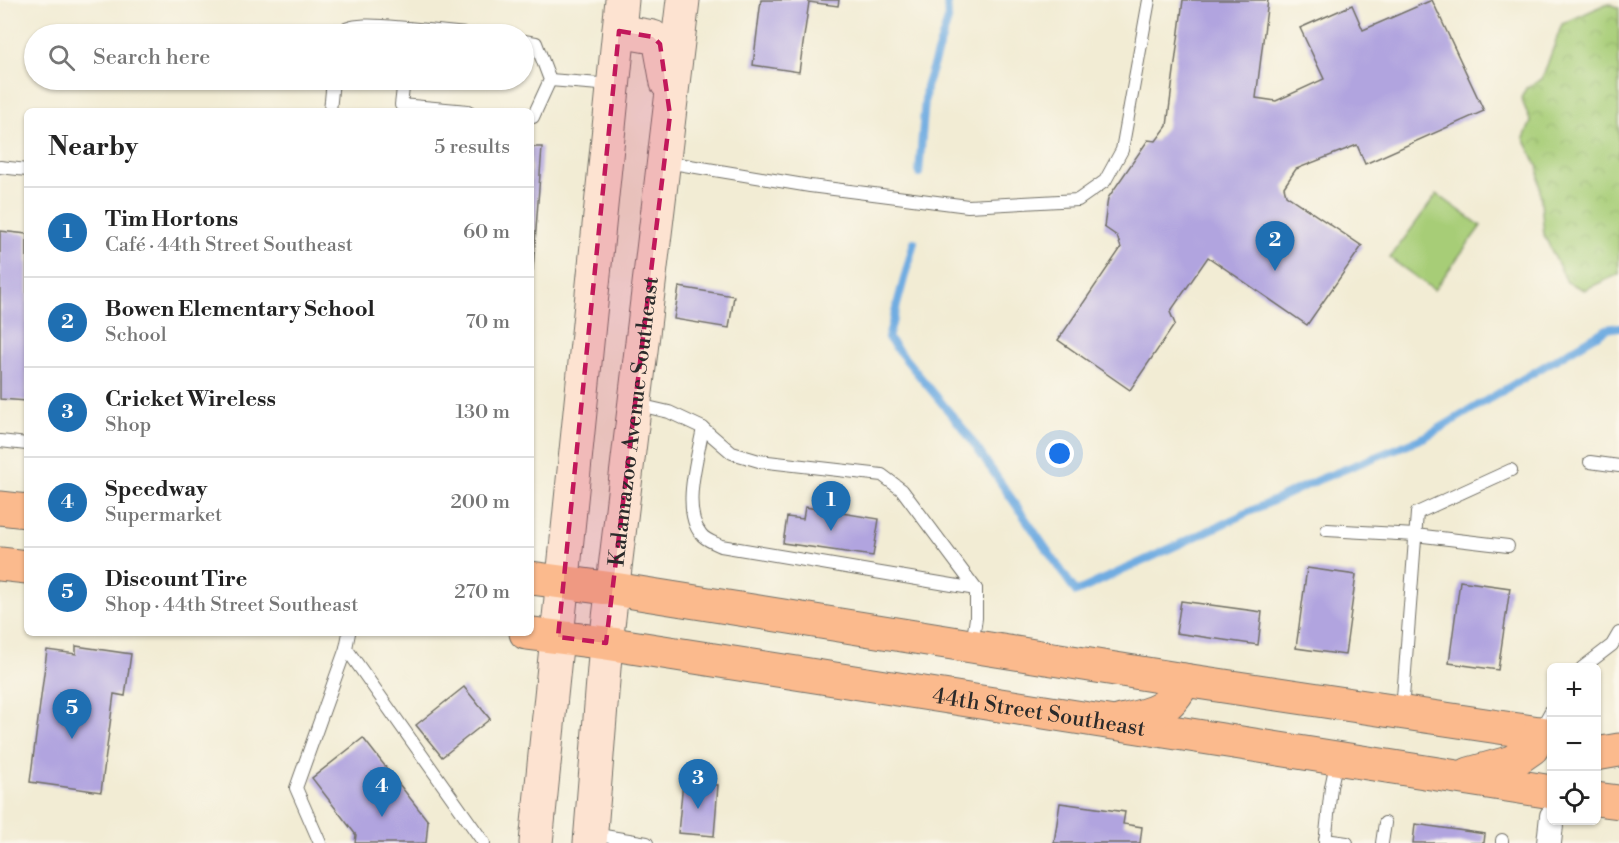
<!DOCTYPE html>
<html lang="en">
<head>
<meta charset="utf-8">
<style>
	body { margin:0; font-family:"Libre Bodoni",serif; background:#f2f2f2; color:#222 }
	.controls { position:absolute; right:18px; bottom:18px; display:grid; overflow:hidden; border-radius:9px; box-shadow:0 2px 4px #0004 }
	.controls button { width:54px; height:54px; display:grid; place-items:center; padding:0; border:0; border-bottom:2px solid #e0e0e0; background:#fff; color:#222; font:30px sans-serif }
	.you { position:absolute; left:1060px; top:454px; width:21px; height:21px; margin:-15px; border:4px solid #fff; border-radius:50%; background:#1a73e8; box-shadow:0 0 0 9px #1a73e833 }
	.badge { display:grid; place-items:center; width:39px; height:39px; border-radius:50%; background:#1f6fb2; color:#fff; font-size:20px; font-weight:700 }
	.pin { position:absolute; translate:-50% -50px; filter:drop-shadow(0 2px 3px #0008) }
	.pin::after { content:''; position:absolute; top:32px; width:21px; height:18px; background:inherit; clip-path:polygon(0 0,100% 0,50% 100%) }
	.list { margin:0; padding:0; list-style:none }
	h2 { display:flex; justify-content:space-between; align-items:center; height:78px; margin:0; padding:0 24px; font-size:26px }
	h2 small { font-size:20px; font-weight:400; color:#767676 }
	.list li { display:grid; grid-template-columns:39px 1fr auto; gap:18px; align-items:center; box-sizing:border-box; height:90px; padding:0 24px; border-top:2px solid #e0e0e0 }
	.list b { display:block; font-size:22px; white-space:nowrap }
	.list p { margin:0; font-size:20px; white-space:nowrap; color:#767676 }
	.list em { font-size:20px; font-style:normal; color:#767676 }
	.icon { flex:none; width:33px; height:33px; fill:none; stroke:currentColor; stroke-width:2; stroke-linecap:round; stroke-linejoin:round }
	.map { position:relative; flex:none; width:1619px; height:843px; overflow:hidden }
	.search { position:absolute; background:#fff; box-shadow:0 2px 4px #0004; left:24px; top:24px; width:510px; height:66px; display:flex; align-items:center; gap:15px; box-sizing:border-box; padding:0 21px; border-radius:33px; color:#767676; font-size:22px }
	.panel { position:absolute; background:#fff; box-shadow:0 2px 4px #0004; left:24px; top:108px; width:510px; height:528px; border-radius:9px }
	.map>svg:first-child { display:block }
	.park { fill:url(#park-crowns); stroke:#697c51; stroke-width:1.5 }
	.garden { fill:#a7cd77; stroke:#697c51; stroke-width:1.5 }
	.lines { fill:none; stroke-linecap:round; stroke-linejoin:round }
	.stream { stroke:#6face1; stroke-width:8 }
	.building { fill:#b1a4df }
	.lane-casing { stroke:#716f66; stroke-width:14 }
	.street-casing { stroke:#716f66; stroke-width:26 }
	.secondary-casing { stroke:#716f66; stroke-width:35 }
	.primary-casing { stroke:#716f66; stroke-width:35 }
	.lane { stroke:#fff; stroke-width:12 }
	.street { stroke:#fff; stroke-width:24 }
	.secondary { stroke:#fde3d1; stroke-width:33 }
	.primary { stroke:#fbba8d; stroke-width:33 }
	.marked { fill:#c2185b; fill-opacity:0.2; stroke:#c2185b; stroke-width:4.5; stroke-dasharray:12 8; stroke-linejoin:round }
	.labels { text-anchor:middle; stroke-width:4.5; stroke-linejoin:round; paint-order:stroke }
	.street-label { font-size:22px; fill:#2b2b2b; stroke:#fbf7ec }
</style>
</head>
<body>
<div class="map">
<svg width="1619" height="843" viewBox="0 0 1619 843">
	<defs>
		<pattern id="park-crowns" width="20" height="18" patternUnits="userSpaceOnUse" patternTransform="scale(1.5)"><rect width="20" height="18" fill="#a7cd77"/><path d="M2 6a3 3 0 1 1 6 0M12 15a3 3 0 1 1 6 0" fill="none" stroke="#90b067"/></pattern>
	</defs>
	<rect width="100%" height="100%" fill="#fbf7ec"/>
	<filter id="ink" filterUnits="userSpaceOnUse"><feTurbulence type="fractalNoise" baseFrequency=".0167" numOctaves="2"/><feDisplacementMap in="SourceGraphic" scale="12" xChannelSelector="R" yChannelSelector="G"/><feConvolveMatrix kernelMatrix="1 2 1 2 8 2 1 2 1" color-interpolation-filters="sRGB"/></filter>
	<filter id="wash" filterUnits="userSpaceOnUse"><feTurbulence type="fractalNoise" baseFrequency=".008" numOctaves="4" result="noise"/><feDisplacementMap in="SourceGraphic" scale="24" xChannelSelector="R" yChannelSelector="G"/><feGaussianBlur stdDeviation="1.35" result="paint"/><feColorMatrix in="noise" values="0 0 0 0 0 0 0 0 0 0 0 0 0 0 0 0 0 1.4 0 .05"/><feComposite in="paint" operator="in"/></filter>
	<g filter="url(#wash)">
		<rect width="100%" height="100%" fill="#f2ecd4"/>
		<polygon class="park" points="1608,3 1619,8 1619,274 1584,290 1567,282 1544,235 1538,168 1524,138 1531,122 1521,98 1526,88 1542,79 1562,24"/>
		<polygon class="garden" points="1437,194 1481,226 1434,290 1390,258"/>
		<g class="lines">
			<g class="stream">
				<polyline points="919,173 926,87 948,20 947,0"/>
				<polyline points="914,242 888,338 965,431 1076,592 1318,480 1425,437 1607,329 1619,327"/>
			</g>
		</g>
		<g id="blocks">
			<g class="building">
				<polygon points="761,0 839,0 838,6 809,2 799,72 753,65"/>
				<polygon points="1183,0 1268,0 1256,98 1276,101 1324,79 1300,28 1352,5 1363,30 1432,0 1484,111 1365,164 1357,145 1296,169 1284,187 1286,195 1362,246 1307,325 1208,257 1170,312 1175,324 1130,390 1058,340 1121,248 1117,236 1104,227 1108,198 1148,140 1156,141 1167,126"/>
				<polygon points="531,147 542,147 533,270 531,270"/>
				<polygon points="0,231 27,234 27,401 0,399"/>
				<polygon points="679,287 734,296 729,328 674,319"/>
				<polygon points="805,507 879,519 873,556 783,543 787,517 803,519"/>
				<polygon points="1307,568 1356,575 1345,655 1296,648"/>
				<polygon points="1460,581 1510,588 1498,670 1449,663"/>
				<polygon points="1181,601 1262,612 1258,645 1176,633"/>
				<polygon points="76,646 131,654 125,696 114,694 101,792 30,782 47,650 76,654"/>
				<polygon points="464,687 490,719 442,757 416,725"/>
				<polygon points="363,738 428,821 426,843 355,843 356,835 312,778"/>
				<polygon points="683,782 718,785 714,836 678,833"/>
				<polygon points="1060,803 1125,812 1123,824 1142,827 1140,843 1054,843"/>
				<polygon points="1415,824 1485,834 1484,843 1413,843"/>
			</g>
		</g>
	</g>
	<g filter="url(#ink)">
		<use href="#blocks" fill-opacity="0" stroke="#716f66" stroke-width="1.5"/>
		<g class="lines">
			<defs>
				<g id="lane">
					<polyline points="408,33 408,28 466,34"/>
					<path d="M339 34C350 20 391 27 408 28"/>
					<polyline points="524,41 536,43 550,80 533,117 531,117"/>
					<polyline points="404,80 401,105 468,111"/>
					<polyline points="550,80 612,85"/>
					<polyline points="330,111 333,80"/>
					<polyline points="666,162 810,186 968,206 1078,200 1105,181 1122,150 1149,0"/>
					<polyline points="0,167 27,170"/>
					<polyline points="634,404 669,412 703,428 732,453 759,461 882,475 902,490 976,589 976,618 972,645"/>
					<path d="M703 428C698 456 681 510 701 534 705 540 715 543 721 546L976 589"/>
					<polyline points="0,441 27,444"/>
					<polyline points="1590,462 1619,466"/>
					<polyline points="1327,530 1415,535 1508,546"/>
					<polyline points="349,633 346,648 484,843"/>
					<polyline points="1582,668 1612,645 1619,633"/>
					<polyline points="1402,711 1417,513 1511,470"/>
					<polyline points="1539,732 1552,709"/>
					<polyline points="592,834 647,843"/>
					<polyline points="1325,840 1347,843"/>
					<polyline points="320,843 296,788 346,648"/>
					<polyline points="1325,843 1331,787 1337,759"/>
					<polyline points="1382,843 1385,823"/>
					<polyline points="1502,843 1502,840"/>
				</g>
				<polyline id="street" points="1549,843 1552,816"/>
				<g id="secondary">
					<polyline points="619,31 653,37 660,44 667,83"/>
					<polyline points="536,843 622,0"/>
					<path id="s1" d="M590 843 606 643 683 0"/>
				</g>
				<g id="primary">
					<polyline points="0,508 27,511"/>
					<polyline points="0,564 27,567"/>
					<polyline points="531,578 614,589 1184,680 1552,735"/>
					<path id="s2" d="M526 633 606 643 1552 792"/>
					<path d="M1121 721C1152 714 1170 711 1184 680"/>
					<polyline points="1596,754 1619,750"/>
					<polyline points="1469,774 1512,762 1532,748 1539,733"/>
					<polyline points="1596,799 1619,802"/>
				</g>
			</defs>
			<use href="#lane" class="lane-casing"/>
			<use href="#street" class="street-casing"/>
			<use href="#secondary" class="secondary-casing"/>
			<use href="#primary" class="primary-casing"/>
			<use href="#lane" class="lane"/>
			<use href="#street" class="street"/>
			<use href="#secondary" class="secondary"/>
			<use href="#primary" class="primary"/>
		</g>
	</g>
	<path class="marked" d="M619 31 653 37 660 44 670 115 606 643 558 637Z"/>
	<g class="labels">
		<g class="street-label">
			<text dy="8" stroke="none"><textPath href="#s1" startOffset="424">Kalamazoo Avenue Southeast</textPath></text>
			<text dy="8" stroke="none"><textPath href="#s2" startOffset="519">44th Street Southeast</textPath></text>
		</g>
	</g>
</svg>
<div class="controls">
<button>+</button>
<button>−</button>
<button><svg class="icon" aria-label="locate" viewBox="0 0 24 24"><circle cx="12" cy="12" r="6"/><path d="M12 2v4M12 18v4M2 12h4M18 12h4"/></svg></button>
</div>
<div class="you"></div>
<div class="pin badge" style="left:831px;top:531px">1</div>
<div class="pin badge" style="left:1275px;top:271px">2</div>
<div class="pin badge" style="left:698px;top:809px">3</div>
<div class="pin badge" style="left:382px;top:817px">4</div>
<div class="pin badge" style="left:72px;top:739px">5</div>
<div class="search"><svg class="icon" aria-label="search" viewBox="0 0 24 24"><circle cx="10" cy="10" r="6"/><path d="M15 15l6 6"/></svg>Search here</div>
<section class="panel">
<h2>Nearby<small>5 results</small></h2>
<ul class="list">
<li><span class="badge">1</span><div><b>Tim Hortons</b><p>Café · 44th Street Southeast</p></div><em>60 m</em></li>
<li><span class="badge">2</span><div><b>Bowen Elementary School</b><p>School</p></div><em>70 m</em></li>
<li><span class="badge">3</span><div><b>Cricket Wireless</b><p>Shop</p></div><em>130 m</em></li>
<li><span class="badge">4</span><div><b>Speedway</b><p>Supermarket</p></div><em>200 m</em></li>
<li><span class="badge">5</span><div><b>Discount Tire</b><p>Shop · 44th Street Southeast</p></div><em>270 m</em></li>
</ul>
</section>
</div>
</body>
</html>
